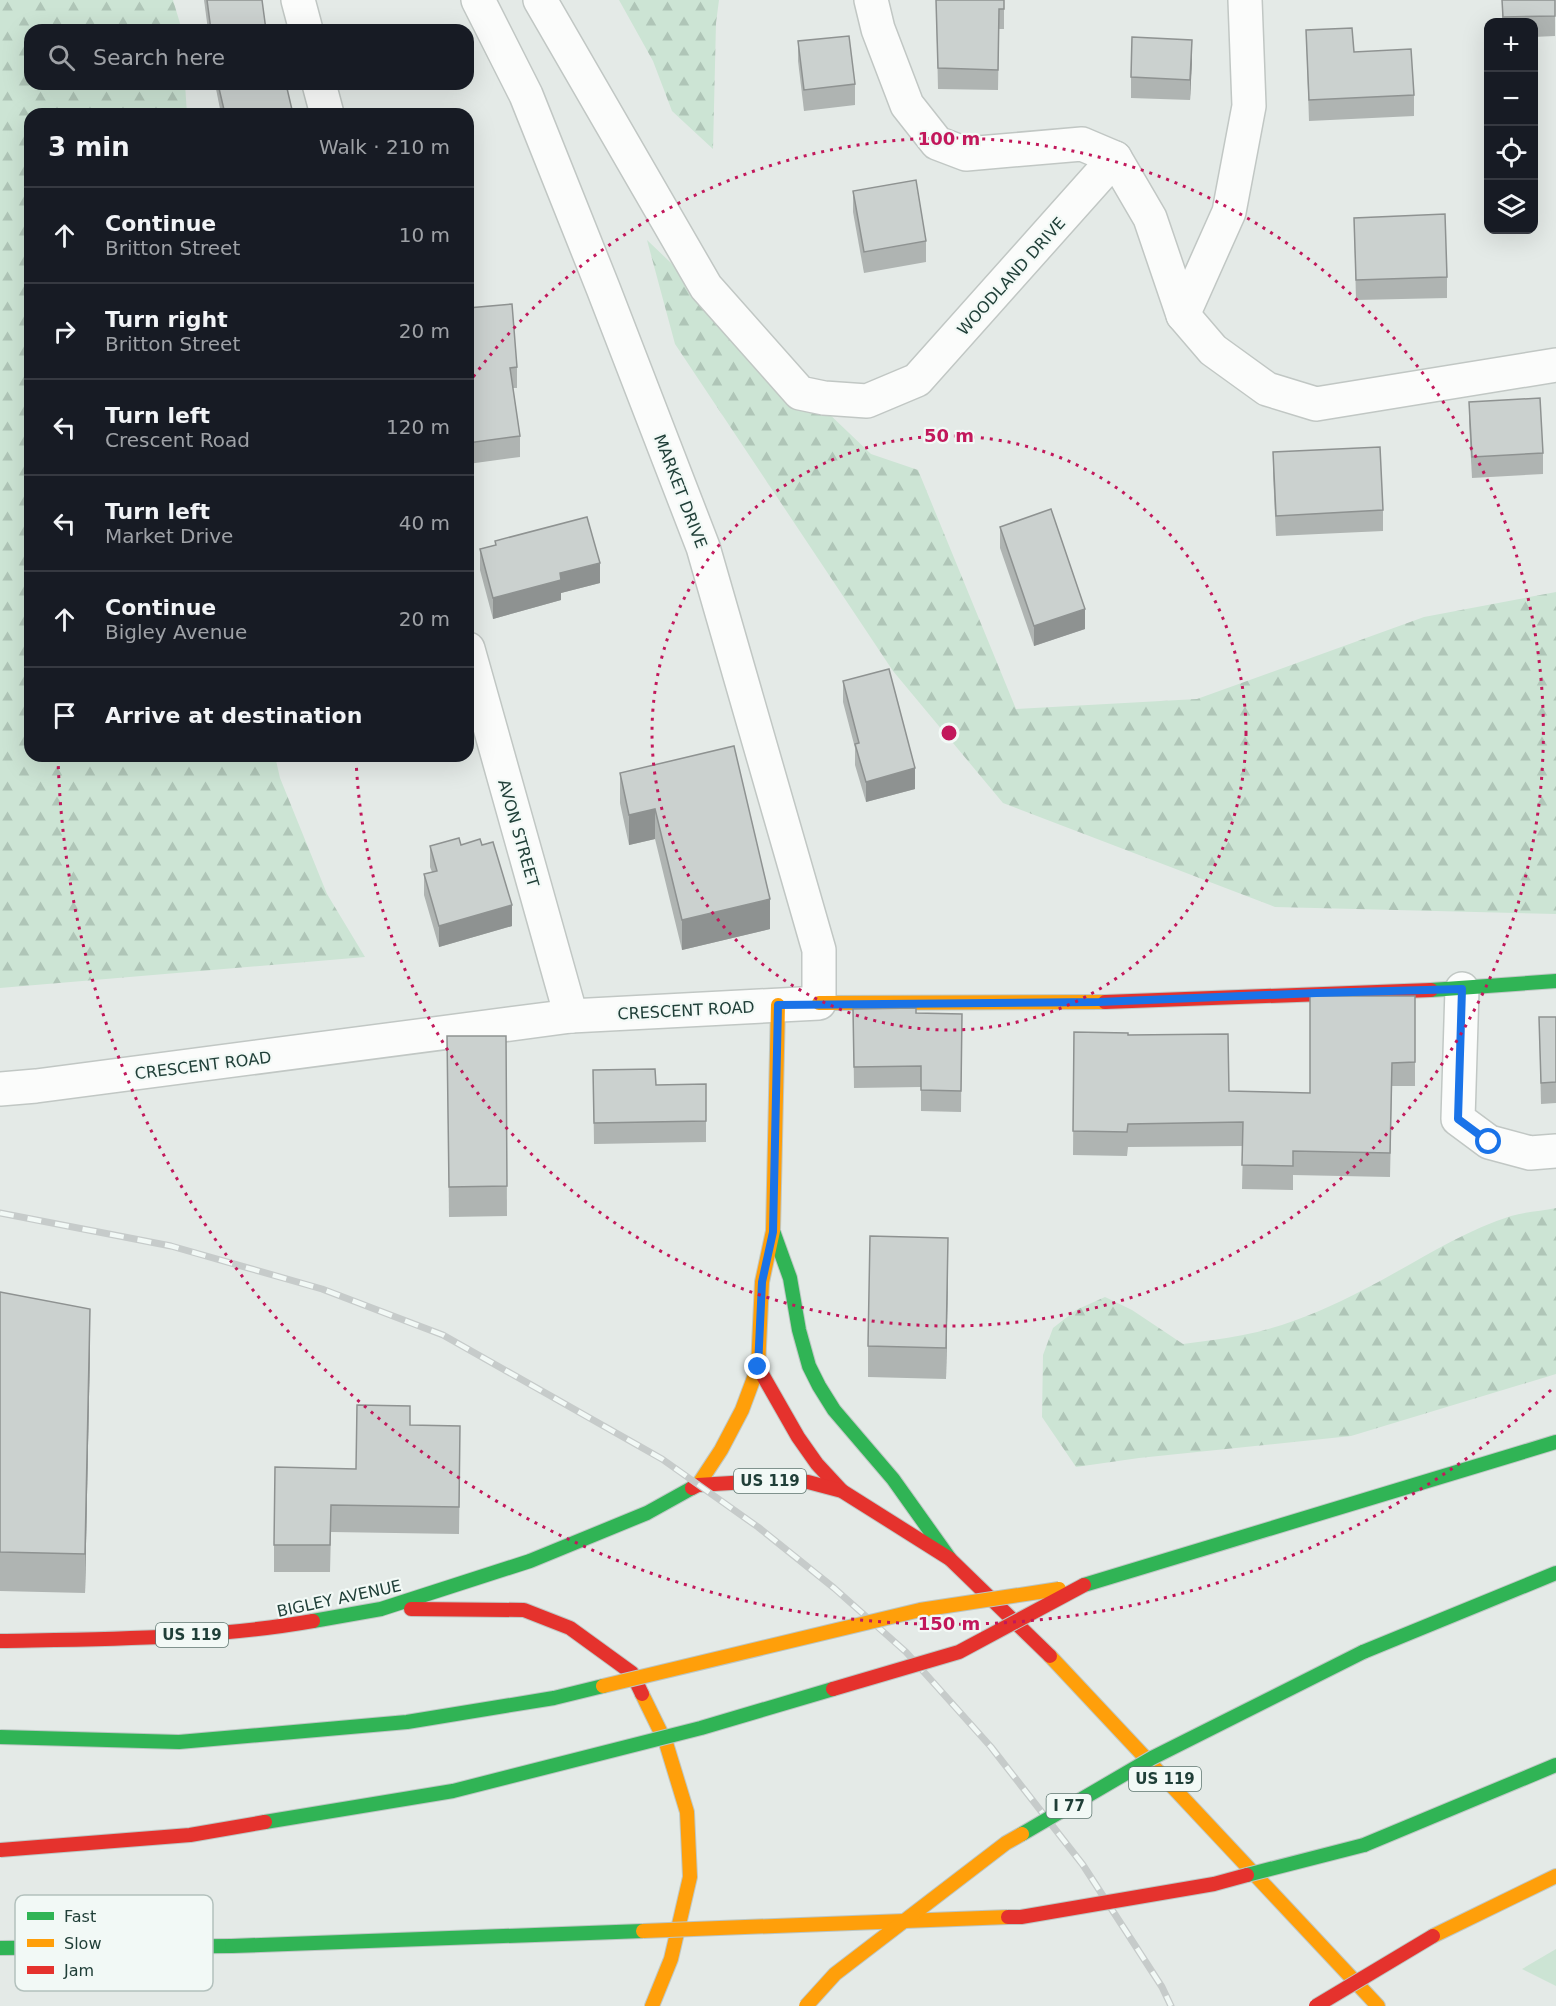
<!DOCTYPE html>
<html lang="en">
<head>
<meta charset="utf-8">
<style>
	body { margin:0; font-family:"DejaVu Sans",sans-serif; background:#20242c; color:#f1f3f6 }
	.controls { position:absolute; right:18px; top:18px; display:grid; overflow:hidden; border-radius:12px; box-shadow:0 6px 24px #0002 }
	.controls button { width:54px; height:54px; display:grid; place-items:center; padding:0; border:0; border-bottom:2px solid #363941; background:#171b24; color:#f1f3f6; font:30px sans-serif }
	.stop { position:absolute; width:18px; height:18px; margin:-14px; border:4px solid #1a73e8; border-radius:50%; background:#fff }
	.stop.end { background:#1a73e8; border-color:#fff; box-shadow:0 2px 6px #0008 }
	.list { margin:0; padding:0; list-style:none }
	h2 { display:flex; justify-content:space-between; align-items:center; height:78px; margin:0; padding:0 24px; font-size:26px }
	h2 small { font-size:20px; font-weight:400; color:#9ea1a6 }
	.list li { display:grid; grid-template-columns:39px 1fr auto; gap:18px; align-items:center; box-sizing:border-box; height:96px; padding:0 24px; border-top:2px solid #363941 }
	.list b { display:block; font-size:22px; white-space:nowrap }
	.list p { margin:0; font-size:20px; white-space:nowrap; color:#9ea1a6 }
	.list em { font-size:20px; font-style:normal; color:#9ea1a6 }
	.icon { flex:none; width:33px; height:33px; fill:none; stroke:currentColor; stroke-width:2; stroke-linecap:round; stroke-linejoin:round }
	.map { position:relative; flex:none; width:1556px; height:2006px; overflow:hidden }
	.search { position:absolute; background:#171b24; box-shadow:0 6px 24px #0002; left:24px; top:24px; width:450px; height:66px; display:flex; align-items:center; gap:15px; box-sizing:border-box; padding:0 21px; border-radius:18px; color:#9ea1a6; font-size:22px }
	.panel { position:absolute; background:#171b24; box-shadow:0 6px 24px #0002; left:24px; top:108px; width:450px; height:654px; border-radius:18px }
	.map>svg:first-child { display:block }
	.green { fill:#cce4d4 }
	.forest { fill:url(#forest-firs) }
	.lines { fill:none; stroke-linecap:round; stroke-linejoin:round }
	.street-casing { stroke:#c1c7c4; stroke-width:36 }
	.fast-casing { stroke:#bfc8c5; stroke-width:16 }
	.slow-casing { stroke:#bfc8c5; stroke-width:16 }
	.jam-casing { stroke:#bfc8c5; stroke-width:16 }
	.street { stroke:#fbfcfb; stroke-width:33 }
	.fast { stroke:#30b455; stroke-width:14 }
	.slow { stroke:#ff9f0a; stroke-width:14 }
	.jam { stroke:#e5322d; stroke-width:14 }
	.rail-casing { stroke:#c6cbca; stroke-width:7 }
	.rail { stroke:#f2f9f6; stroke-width:4.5; stroke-dasharray:14; stroke-linecap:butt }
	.fast-bridge-casing { stroke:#bcc6c3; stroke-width:16; stroke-linecap:butt }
	.slow-bridge-casing { stroke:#bcc6c3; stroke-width:16; stroke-linecap:butt }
	.jam-bridge-casing { stroke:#bcc6c3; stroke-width:16; stroke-linecap:butt }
	.fast-bridge { stroke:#30b455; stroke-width:14 }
	.slow-bridge { stroke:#ff9f0a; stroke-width:14 }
	.jam-bridge { stroke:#e5322d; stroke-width:14 }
	.wall { fill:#afb4b2 }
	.shaded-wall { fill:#8e9291 }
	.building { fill:#cbd1cf; stroke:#8e9291; stroke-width:1.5 }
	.route { stroke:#1a73e8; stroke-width:8 }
	.ring { fill:none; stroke:#c2185b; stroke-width:3; stroke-dasharray:3 6 }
	.labels { text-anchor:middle; stroke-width:4.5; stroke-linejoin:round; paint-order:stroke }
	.shield { fill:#f2f9f6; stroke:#5f7771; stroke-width:1.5 }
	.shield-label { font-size:15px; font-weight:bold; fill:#203f38 }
	.street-label { font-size:16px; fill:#203f38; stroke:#f2f9f6 }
	.key { fill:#f2f9f6; stroke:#b3c1bd; stroke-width:1.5 }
	.key-label { font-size:16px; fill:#203f38 }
	.centre { fill:#c2185b; stroke:#f2f9f6; stroke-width:3 }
	.ring-label { font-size:18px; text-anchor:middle; font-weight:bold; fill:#c2185b; stroke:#f2f9f6; stroke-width:4.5; stroke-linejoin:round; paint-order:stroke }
</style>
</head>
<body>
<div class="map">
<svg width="1556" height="2006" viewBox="0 0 1556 2006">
	<defs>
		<pattern id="forest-firs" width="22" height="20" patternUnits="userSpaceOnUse" patternTransform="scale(1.5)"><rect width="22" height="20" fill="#cce4d4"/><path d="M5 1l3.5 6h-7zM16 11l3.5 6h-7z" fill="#afc5b7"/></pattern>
	</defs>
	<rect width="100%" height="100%" fill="#e4eae7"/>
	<polygon class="green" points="1556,1949 1556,1986 1522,1969"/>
	<g class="forest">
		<polygon points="0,0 173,0 182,30 30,30 30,84 185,84 187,114 30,114 30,756 275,756 280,778 327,894 365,957 0,988"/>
		<polygon points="619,0 719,0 716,23 713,149 672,111 653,61"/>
		<polygon points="647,240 871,454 918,470 1016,709 1197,699 1424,617 1556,592 1556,914 1275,907 1003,803 893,671 675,344"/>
		<path d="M1556 1208V1374L1351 1436 1139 1458 1076 1467 1042 1417 1043 1355 1053 1328 1076 1310 1105 1297 1132 1310 1183 1344C1203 1341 1223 1339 1243 1335 1282 1328 1327 1309 1363 1290 1412 1265 1458 1233 1511 1216 1525 1212 1541 1211 1556 1208Z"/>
	</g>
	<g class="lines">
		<defs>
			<g id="street">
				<polyline points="298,0 306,30"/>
				<polyline points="540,0 706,287 800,393 824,398 867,401 917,380 1115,158 1150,218 1183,315 1213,350 1267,389 1316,404 1556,365"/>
				<polyline points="871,0 878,29 907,105 937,143 966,154 1082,144 1115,158"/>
				<polyline points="319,84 327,114"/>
				<polyline points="1183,315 1229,212 1249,106 1245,0"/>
				<polyline points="468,649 571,1016"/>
				<polyline points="1462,989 1458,1119 1489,1142 1530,1153 1556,1151"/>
				<polyline points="0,1089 36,1086 571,1016 819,1003 819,950 703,547 603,288 526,95 478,0"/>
			</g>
			<g id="fast">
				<polyline points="1431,990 1556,981"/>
				<polyline points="773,1231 790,1278 799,1330 809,1366 819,1386 834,1410 893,1479 950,1559"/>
				<polyline points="1084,1585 1556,1442"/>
				<polyline points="313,1621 381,1609 530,1561 647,1513 692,1488"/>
				<polyline points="1363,1652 1556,1573"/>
				<polyline points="1364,1845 1556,1765"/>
				<polyline points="0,1948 232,1946"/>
			</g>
			<g id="slow">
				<polyline points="819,1003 1105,1002"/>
				<polyline points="698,1485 721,1450 742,1410 758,1367 762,1282 773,1231 778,1005"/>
				<polyline points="1050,1656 1378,2006"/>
				<polyline points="642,1694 666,1743 687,1812 690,1877 671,1959 652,2006"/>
				<polyline points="1433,1936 1556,1876"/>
			</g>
			<g id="jam">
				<polyline points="1105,1002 1431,990"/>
				<polyline points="758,1367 798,1437 817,1464 842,1491"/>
				<polyline points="692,1488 698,1485 781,1480 808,1482 842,1491 950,1559 1050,1656"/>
				<polyline points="411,1609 524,1610 570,1628 632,1673 642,1694"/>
				<path d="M0 1641C104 1639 210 1639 313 1621"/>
			</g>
		</defs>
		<use href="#street" class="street-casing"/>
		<use href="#fast" class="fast-casing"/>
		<use href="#slow" class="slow-casing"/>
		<use href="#jam" class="jam-casing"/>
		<use href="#street" class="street"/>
		<use href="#fast" class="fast"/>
		<use href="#slow" class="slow"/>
		<use href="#jam" class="jam"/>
		<defs>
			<polyline id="rail" points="0,1213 171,1246 322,1289 443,1335 662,1459 758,1527 834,1588 906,1652 991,1747 1083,1865 1162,1987 1171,2006"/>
		</defs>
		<use href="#rail" class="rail-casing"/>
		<use href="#rail" class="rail"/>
		<defs>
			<g id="fast-bridge">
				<polyline points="0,1737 179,1742 407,1722 554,1698 603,1686"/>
				<polyline points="265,1822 453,1791 701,1728 833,1689"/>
				<polyline points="1022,1834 1152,1758 1363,1652"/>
				<polyline points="1247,1875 1364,1845"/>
				<polyline points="232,1946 643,1931"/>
			</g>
			<g id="slow-bridge">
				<polyline points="603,1686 920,1610 1059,1589"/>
				<polyline points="643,1931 1008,1917"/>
				<polyline points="806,2006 835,1974 1006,1843 1022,1834"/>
			</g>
			<g id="jam-bridge">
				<polyline points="833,1689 959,1652 1084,1585"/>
				<polyline points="0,1850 190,1835 265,1822"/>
				<polyline points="1008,1917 1021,1917 1214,1884 1247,1875"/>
				<polyline points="1316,2006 1433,1936"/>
			</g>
		</defs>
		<use href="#fast-bridge" class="fast-bridge-casing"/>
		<use href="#slow-bridge" class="slow-bridge-casing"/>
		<use href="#jam-bridge" class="jam-bridge-casing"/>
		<use href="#fast-bridge" class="fast-bridge"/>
		<use href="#slow-bridge" class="slow-bridge"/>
		<use href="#jam-bridge" class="jam-bridge"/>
	</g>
	<g class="wall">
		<polygon points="204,0 262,0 266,30 208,30"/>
		<polygon points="936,0 1004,0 1004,29 999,29 998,90 938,89"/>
		<polygon points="1502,0 1555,0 1555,36 1533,37 1533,22 1502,22"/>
		<polygon points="1306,30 1354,52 1414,95 1414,116 1309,121"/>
		<polygon points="798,41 855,84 855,105 804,111 798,61"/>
		<polygon points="1192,60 1190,100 1131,98 1131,77"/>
		<polygon points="215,84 286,84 293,114 221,114"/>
		<polygon points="853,191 926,241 926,262 864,273 853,212"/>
		<polygon points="1354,218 1447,277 1447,298 1356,300"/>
		<polygon points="468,308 517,367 517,388 513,388 520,436 520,457 468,464"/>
		<polygon points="1469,402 1543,453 1543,474 1472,478 1469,422"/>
		<polygon points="1273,452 1383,510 1383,531 1276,536 1273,473"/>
		<polygon points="1000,527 1085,629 1034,646 1000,548"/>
		<polygon points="495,541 600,583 561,593 561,600 493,619 480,570 480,549 495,545"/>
		<polygon points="843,681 915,789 866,802 855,765 855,748 843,702"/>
		<polygon points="620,773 770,929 682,950 655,839 629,845 620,803"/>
		<polygon points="461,845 482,845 512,926 439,947 424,895 424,874 432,872 430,867 430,846"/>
		<polygon points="1415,996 1415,1086 1392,1086 1390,1177 1293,1175 1293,1190 1242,1189 1243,1146 1128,1147 1127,1156 1073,1155 1074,1032 1229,1091 1310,1093"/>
		<polygon points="853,1009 916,1013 962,1014 961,1112 921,1111 921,1087 854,1088"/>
		<polygon points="1539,1017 1556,1017 1556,1103 1541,1104"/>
		<polygon points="447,1036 506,1036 507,1216 449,1217"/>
		<polygon points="593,1070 656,1085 706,1084 706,1142 594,1144"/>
		<polygon points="948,1268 946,1379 868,1377 868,1346"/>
		<polygon points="0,1292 90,1348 85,1593 0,1591"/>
		<polygon points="410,1425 460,1453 459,1534 331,1532 330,1572 274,1572 274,1545 356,1469"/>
	</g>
	<g class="shaded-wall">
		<polygon points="1192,40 1192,60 1190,100 1190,80"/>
		<polygon points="600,563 600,583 561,593 561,600 493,619 493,598 560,573"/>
		<polygon points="1085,609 1085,629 1034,646 1034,626"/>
		<polygon points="915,768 915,789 866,802 866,782"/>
		<polygon points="655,809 655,839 629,845 629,815"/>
		<polygon points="770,899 770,929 682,950 682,920"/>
		<polygon points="512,905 512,926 439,947 439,926"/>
		<polygon points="948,1238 948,1268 946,1379 946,1348"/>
		<polygon points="90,1309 90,1348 85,1593 85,1554"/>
	</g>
	<g class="building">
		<polygon points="207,0 262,0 266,30 211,30"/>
		<polygon points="936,0 1004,0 1004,9 999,9 998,70 938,68"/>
		<polygon points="1502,0 1555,0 1555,16 1503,17"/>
		<polygon points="1352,28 1354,52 1411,49 1414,95 1309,100 1306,30"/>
		<polygon points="849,36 855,84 804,90 798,41"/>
		<polygon points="1132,37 1192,40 1190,80 1131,77"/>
		<polygon points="218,84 286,84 293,114 225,114"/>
		<polygon points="916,180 926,241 864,252 853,191"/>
		<polygon points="1445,214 1447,277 1356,280 1354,218"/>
		<polygon points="512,304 517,367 510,368 520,436 468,443 468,308"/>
		<polygon points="1540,398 1543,453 1472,457 1469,402"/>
		<polygon points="1380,447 1383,510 1276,516 1273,452"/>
		<polygon points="1051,509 1085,609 1034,626 1000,527"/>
		<polygon points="587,517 600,563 560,573 561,580 493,598 480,549 496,545 495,541"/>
		<polygon points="889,669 915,768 866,782 855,744 859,743 843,681"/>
		<polygon points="734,746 770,899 682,920 655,809 629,815 620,773"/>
		<polygon points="459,838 461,845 480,839 482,845 493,842 512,905 439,926 424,874 437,871 430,846"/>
		<polygon points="1310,996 1415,996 1415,1062 1392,1063 1390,1153 1293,1151 1293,1166 1242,1165 1243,1122 1128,1124 1127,1132 1073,1131 1074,1032 1128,1033 1128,1035 1228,1034 1229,1091 1310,1093"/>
		<polygon points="916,1008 916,1013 962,1014 961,1091 921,1090 921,1066 854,1067 853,1009"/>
		<polygon points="1539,1017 1556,1017 1556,1082 1541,1083"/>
		<polygon points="447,1036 506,1036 507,1186 449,1187"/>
		<polygon points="655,1069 656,1085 706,1084 706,1121 594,1123 593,1070"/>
		<polygon points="870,1236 948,1238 946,1348 868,1346"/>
		<polygon points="0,1292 90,1309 85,1554 0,1552"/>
		<polygon points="357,1405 410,1406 410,1425 460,1426 459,1507 331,1505 330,1545 274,1545 275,1467 356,1469"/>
	</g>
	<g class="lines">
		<polyline class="route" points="758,1367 762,1282 773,1232 778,1005 1099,1002 1316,993 1462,989 1458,1119 1489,1142"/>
	</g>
	<g class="ring">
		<circle cx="949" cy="733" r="297"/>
		<path d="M468 384A594 594 0 1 1 356 759"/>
		<path d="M1551 1390A891 891 0 0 1 58 756"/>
	</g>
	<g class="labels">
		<g class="shield">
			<rect x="734" y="1469" width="72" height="24" rx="4.5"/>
			<rect x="156" y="1623" width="72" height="24" rx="4.5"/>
			<rect x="1129" y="1767" width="72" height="24" rx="4.5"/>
			<rect x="1046.5" y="1794" width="45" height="24" rx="4.5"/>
		</g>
		<g class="shield-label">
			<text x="770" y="1486">US 119</text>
			<text x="192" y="1640">US 119</text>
			<text x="1165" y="1784">US 119</text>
			<text x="1069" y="1811">I 77</text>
		</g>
		<g class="street-label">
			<text transform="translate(1011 276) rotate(-48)" y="6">WOODLAND DRIVE</text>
			<text transform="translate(681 491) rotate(69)" y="6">MARKET DRIVE</text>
			<text transform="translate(519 833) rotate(74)" y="6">AVON STREET</text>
			<text transform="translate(686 1010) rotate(-3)" y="6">CRESCENT ROAD</text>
			<text transform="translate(203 1065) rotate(-7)" y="6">CRESCENT ROAD</text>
			<text transform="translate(339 1598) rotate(-12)" y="6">BIGLEY AVENUE</text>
		</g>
	</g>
	<rect x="15" y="1895" width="198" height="96" rx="9" class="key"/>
	<rect x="27" y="1912" width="27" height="8" fill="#30b455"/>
	<rect x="27" y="1939" width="27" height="8" fill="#ff9f0a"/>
	<rect x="27" y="1966" width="27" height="8" fill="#e5322d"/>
	<g class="key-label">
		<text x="64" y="1922">Fast</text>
		<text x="64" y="1949">Slow</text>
		<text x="64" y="1976">Jam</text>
	</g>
	<circle cx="949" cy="733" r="9" class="centre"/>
	<g class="ring-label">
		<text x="949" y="145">100 m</text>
		<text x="949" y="442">50 m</text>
		<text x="949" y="1630">150 m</text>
	</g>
</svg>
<div class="controls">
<button>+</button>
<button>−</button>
<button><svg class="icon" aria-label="locate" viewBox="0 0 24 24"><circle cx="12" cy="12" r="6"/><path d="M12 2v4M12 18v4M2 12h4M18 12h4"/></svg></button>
<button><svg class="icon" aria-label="layers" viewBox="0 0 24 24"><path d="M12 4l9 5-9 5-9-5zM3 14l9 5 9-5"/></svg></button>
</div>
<div class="stop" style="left:1489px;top:1142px"></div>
<div class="stop end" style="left:758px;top:1367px"></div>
<div class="search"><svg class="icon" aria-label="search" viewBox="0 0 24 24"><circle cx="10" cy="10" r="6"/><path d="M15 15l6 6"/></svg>Search here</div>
<section class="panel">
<h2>3 min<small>Walk · 210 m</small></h2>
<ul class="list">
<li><svg class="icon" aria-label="ahead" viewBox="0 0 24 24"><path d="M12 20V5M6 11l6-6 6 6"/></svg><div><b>Continue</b><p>Britton Street</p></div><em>10 m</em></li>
<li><svg class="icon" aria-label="right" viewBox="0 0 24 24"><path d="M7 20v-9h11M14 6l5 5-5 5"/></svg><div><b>Turn right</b><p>Britton Street</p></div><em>20 m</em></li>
<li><svg class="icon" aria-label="left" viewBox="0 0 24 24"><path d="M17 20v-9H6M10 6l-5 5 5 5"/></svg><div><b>Turn left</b><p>Crescent Road</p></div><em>120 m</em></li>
<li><svg class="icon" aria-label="left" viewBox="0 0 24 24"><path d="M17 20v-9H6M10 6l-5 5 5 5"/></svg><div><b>Turn left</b><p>Market Drive</p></div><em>40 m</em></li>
<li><svg class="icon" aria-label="ahead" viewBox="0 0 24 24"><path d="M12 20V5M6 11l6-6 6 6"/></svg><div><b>Continue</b><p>Bigley Avenue</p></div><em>20 m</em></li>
<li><svg class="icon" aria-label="arrive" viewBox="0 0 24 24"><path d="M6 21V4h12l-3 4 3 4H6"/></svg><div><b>Arrive at destination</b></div></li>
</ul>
</section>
</div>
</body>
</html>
